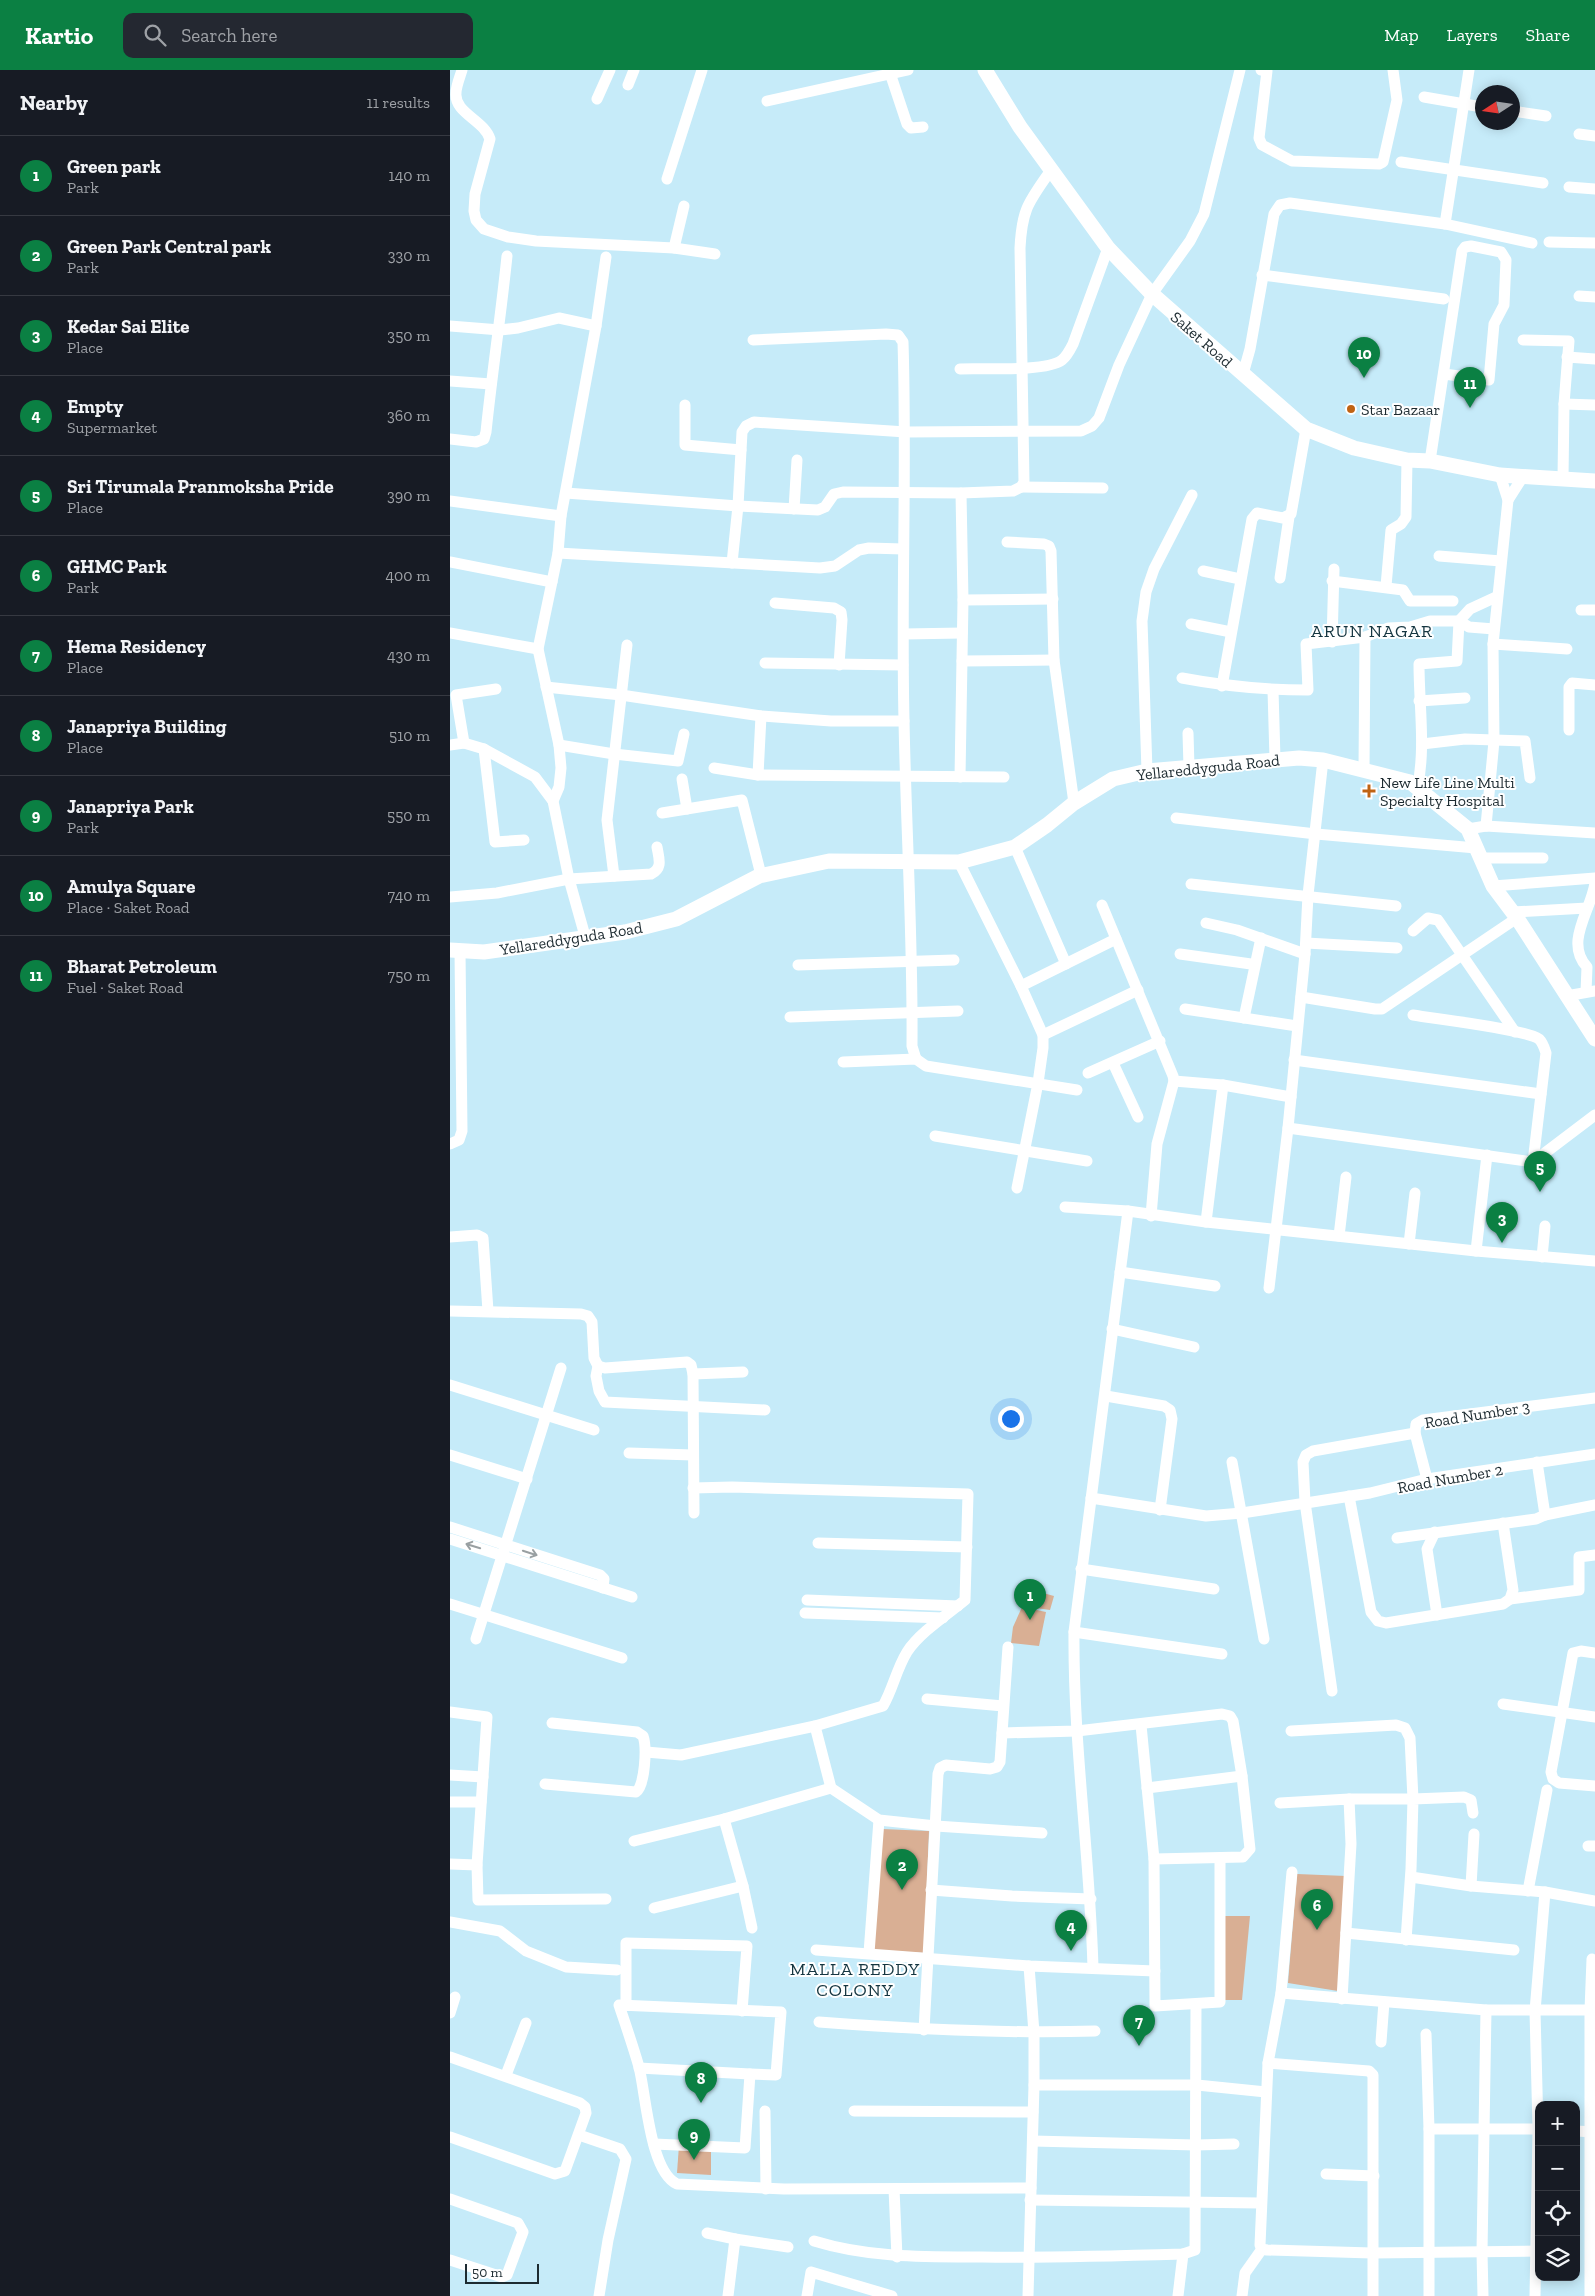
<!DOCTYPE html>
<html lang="en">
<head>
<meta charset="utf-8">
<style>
	body { margin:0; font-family:"Zilla Slab",serif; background:#242831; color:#f1f3f6 }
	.controls { position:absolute; right:15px; bottom:15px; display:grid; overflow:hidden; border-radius:10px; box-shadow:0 2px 12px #0003 }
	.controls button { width:45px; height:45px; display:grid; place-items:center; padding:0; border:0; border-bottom:1px solid #363941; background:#171b24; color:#f1f3f6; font:25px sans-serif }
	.compass { position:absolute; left:1025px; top:15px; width:45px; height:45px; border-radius:50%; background:#171b24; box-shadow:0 2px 12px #0003; rotate:258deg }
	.scale { position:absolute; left:15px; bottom:12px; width:74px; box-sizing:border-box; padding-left:5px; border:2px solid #1d2b31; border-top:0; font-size:14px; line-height:18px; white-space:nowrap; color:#1d2b31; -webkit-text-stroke:4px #fff; paint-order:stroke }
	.you { position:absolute; left:560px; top:1348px; width:18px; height:18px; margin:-12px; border:4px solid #fff; border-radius:50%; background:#1a73e8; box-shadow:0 0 0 8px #1a73e833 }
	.badge { display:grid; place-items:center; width:32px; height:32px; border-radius:50%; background:#0b8043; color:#fff; font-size:16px; font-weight:700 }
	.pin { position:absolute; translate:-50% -41px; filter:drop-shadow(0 1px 2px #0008) }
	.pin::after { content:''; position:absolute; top:26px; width:18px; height:15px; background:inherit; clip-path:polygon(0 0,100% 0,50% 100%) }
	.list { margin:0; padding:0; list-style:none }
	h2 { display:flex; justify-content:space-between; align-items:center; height:65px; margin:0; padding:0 20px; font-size:21px }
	h2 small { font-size:16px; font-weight:400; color:#9ea1a6 }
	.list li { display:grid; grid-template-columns:32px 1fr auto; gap:15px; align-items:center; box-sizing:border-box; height:80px; padding:0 20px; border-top:1px solid #363941 }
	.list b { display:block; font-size:19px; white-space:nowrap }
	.list p { margin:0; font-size:16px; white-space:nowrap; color:#9ea1a6 }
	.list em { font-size:16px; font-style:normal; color:#9ea1a6 }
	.icon { flex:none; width:28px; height:28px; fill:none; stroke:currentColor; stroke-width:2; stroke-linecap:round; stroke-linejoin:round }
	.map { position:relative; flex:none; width:1145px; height:2226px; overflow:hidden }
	header { display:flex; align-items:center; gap:30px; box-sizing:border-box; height:70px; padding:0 25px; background:#0b8043; color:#fff }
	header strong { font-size:24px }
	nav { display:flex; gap:28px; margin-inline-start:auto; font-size:18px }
	.search { width:350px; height:45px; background:#242831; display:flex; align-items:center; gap:12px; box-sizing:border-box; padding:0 18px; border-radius:10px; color:#9ea1a6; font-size:19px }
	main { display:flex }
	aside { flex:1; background:#171b24 }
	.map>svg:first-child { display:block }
	.green { fill:#d9af94 }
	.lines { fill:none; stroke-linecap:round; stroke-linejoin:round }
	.minor { stroke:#fff; stroke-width:11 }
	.tertiary { stroke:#fff; stroke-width:15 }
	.oneway { stroke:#99a0a2 }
	.poi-dot { fill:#c06313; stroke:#fff; stroke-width:2 }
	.labels { text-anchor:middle; stroke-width:4; stroke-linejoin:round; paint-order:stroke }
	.street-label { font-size:16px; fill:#1d2b31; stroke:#fff }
	.poi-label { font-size:16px; fill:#1d2b31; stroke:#fff; text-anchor:start }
	.neighbourhood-label { font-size:18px; letter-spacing:1px; fill:#153641; stroke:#fff }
</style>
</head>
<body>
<header>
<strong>Kartio</strong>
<div class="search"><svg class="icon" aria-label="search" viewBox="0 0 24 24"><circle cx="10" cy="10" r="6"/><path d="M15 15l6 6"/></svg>Search here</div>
<nav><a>Map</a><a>Layers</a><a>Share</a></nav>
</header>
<main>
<aside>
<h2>Nearby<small>11 results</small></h2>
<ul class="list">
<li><span class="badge">1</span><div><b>Green park</b><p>Park</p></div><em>140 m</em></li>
<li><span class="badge">2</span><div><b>Green Park Central park</b><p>Park</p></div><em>330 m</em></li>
<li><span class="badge">3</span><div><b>Kedar Sai Elite</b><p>Place</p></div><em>350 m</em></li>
<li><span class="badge">4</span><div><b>Empty</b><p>Supermarket</p></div><em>360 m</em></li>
<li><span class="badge">5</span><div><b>Sri Tirumala Pranmoksha Pride</b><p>Place</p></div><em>390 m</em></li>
<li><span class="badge">6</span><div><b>GHMC Park</b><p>Park</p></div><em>400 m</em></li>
<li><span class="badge">7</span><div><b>Hema Residency</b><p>Place</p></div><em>430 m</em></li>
<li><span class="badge">8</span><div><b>Janapriya Building</b><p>Place</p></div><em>510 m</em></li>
<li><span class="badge">9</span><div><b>Janapriya Park</b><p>Park</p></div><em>550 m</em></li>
<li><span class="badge">10</span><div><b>Amulya Square</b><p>Place · Saket Road</p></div><em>740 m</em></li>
<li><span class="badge">11</span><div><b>Bharat Petroleum</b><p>Fuel · Saket Road</p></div><em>750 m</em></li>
</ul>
</aside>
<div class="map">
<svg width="1145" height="2226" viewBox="0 0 1145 2226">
	<rect width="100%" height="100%" fill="#c6ebf9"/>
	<g class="green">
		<polygon points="582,1520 604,1526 600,1540 572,1536"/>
		<polygon points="572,1537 596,1542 589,1576 561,1573 563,1557"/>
		<polygon points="432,1759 479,1761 474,1883 422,1880"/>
		<polygon points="847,1804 896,1806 888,1921 838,1913"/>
		<polygon points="772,1846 800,1846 792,1930 774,1930"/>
		<polygon points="229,2075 261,2077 261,2105 227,2103"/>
	</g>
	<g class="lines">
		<g class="minor">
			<path d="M12 0C10 7 6 16 6 23 4 43 34 50 40 69L25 124 24 141 26 150 34 159 58 167 86 171 224 178 265 184"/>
			<polyline points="439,0 457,54 461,58 473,57"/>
			<polyline points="811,0 817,1 809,68 812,75 842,91 929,94 933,92 947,30 943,0"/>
			<polyline points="178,15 184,0"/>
			<polyline points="974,27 1032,37"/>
			<polyline points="147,29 160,0"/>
			<polyline points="317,31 458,0"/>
			<polyline points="1062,41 1096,46"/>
			<polyline points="1129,64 1145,66"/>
			<polyline points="951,92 1093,113"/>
			<polyline points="217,109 252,0"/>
			<polyline points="1119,117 1145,119"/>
			<polyline points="995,154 1019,0"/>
			<polyline points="1099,172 1145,173"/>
			<polyline points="224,178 234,136"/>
			<polyline points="812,205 994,229"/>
			<polyline points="1129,226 1145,227"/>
			<polyline points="0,256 50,260 68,258 109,248 146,256"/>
			<path d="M303 270 436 264 448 265 453 272C457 398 451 524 454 650 456 759 463 867 462 976L466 989"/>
			<polyline points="1073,270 1119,271 1114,334 1113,408"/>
			<polyline points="1117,287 1145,289"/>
			<path d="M510 299C531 298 597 302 612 290 617 286 620 280 623 274L658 178"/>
			<polyline points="793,304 800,279 824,144 830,135 840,133 995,154 1082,173"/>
			<polyline points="0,311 41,314"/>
			<polyline points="1114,334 1145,335"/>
			<polyline points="235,335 235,375 291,380"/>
			<path d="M0 369 26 372 34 369 36 362C42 303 51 245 57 186"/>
			<polyline points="980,391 1012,181 1015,177 1021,176 1051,182 1056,190 1054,235 1044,254 1039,310 994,304"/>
			<polyline points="571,417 653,418"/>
			<path d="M116 423 288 436 368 440 375 437 384 424 393 422 511 423 563 421 571 417 574 412 570 178C572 138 579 132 601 100"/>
			<polyline points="1058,430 1074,405"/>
			<polyline points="0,431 111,446"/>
			<polyline points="344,439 347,390"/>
			<polyline points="557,472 594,474 599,476 601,481 604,590 624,733"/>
			<polyline points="108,483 370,498 385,496 409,480 419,478 453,479"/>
			<polyline points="989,486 1051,491"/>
			<polyline points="0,492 102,512"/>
			<polyline points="282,493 288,436 292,362 296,356 304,352 456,362 631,361 642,356 649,348 669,295 702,224 740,171 754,144 790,0"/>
			<polyline points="753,501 790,509"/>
			<polyline points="830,508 839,447"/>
			<polyline points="882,511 953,520 960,531 1003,531"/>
			<polyline points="936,516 941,460 951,454 956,447 957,390"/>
			<polyline points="513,530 603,529"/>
			<polyline points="325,533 384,538 391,542 392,550 389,595"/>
			<polyline points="1131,540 1145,540"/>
			<polyline points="741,554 781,562"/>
			<polyline points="0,563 88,579"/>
			<polyline points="454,564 512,563"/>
			<polyline points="882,572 884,499"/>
			<polyline points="1043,574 1117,579"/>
			<polyline points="512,591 604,590"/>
			<polyline points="315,593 453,595"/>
			<path d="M732 608C774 616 815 620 858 620L856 574 915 567 938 558 960 557 980 551H1009L1019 557 1044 559"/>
			<polyline points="772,616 802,449 807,443 833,448 841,444 856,359"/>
			<polyline points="96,617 171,625 311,646 381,651 454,651"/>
			<polyline points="823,620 825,689"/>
			<polyline points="969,631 1015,628"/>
			<polyline points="1119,660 1119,617 1122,613 1145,615"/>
			<polyline points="738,663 739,697"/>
			<polyline points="14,673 6,625 46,619"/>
			<polyline points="972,674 1015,669 1075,671 1080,708"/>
			<polyline points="0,675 14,673 34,679 85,707 103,731"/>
			<polyline points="109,675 164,684 228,691 234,664"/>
			<polyline points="34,679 45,772 74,770"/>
			<polyline points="264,698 308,705 554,707"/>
			<polyline points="914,700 915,567"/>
			<polyline points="697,701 692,551 696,522 704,499 742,425"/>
			<polyline points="308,705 311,646"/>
			<polyline points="510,707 513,530 511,423"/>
			<polyline points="232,709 237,739"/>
			<path d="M967 720C976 679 969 636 969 594L1007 591 1009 551 1020 539 1046 527"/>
			<polyline points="212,743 292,730 311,805"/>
			<polyline points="726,748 866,764 1026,778"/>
			<polyline points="1036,756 1044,671 1043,574 1058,430 1050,405"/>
			<polyline points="1018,759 1036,756 1145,763"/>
			<polyline points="565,777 616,894"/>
			<polyline points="1030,788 1093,788"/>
			<polyline points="509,792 571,916 593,965 593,978 588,1013 567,1118"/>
			<polyline points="164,806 157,750 177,575"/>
			<polyline points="741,814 946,836"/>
			<polyline points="1043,816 1145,808"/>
			<path d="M0 827 47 823 119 809 201 804C213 798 209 789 207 777"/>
			<polyline points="652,835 723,1006 724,1011 707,1074 701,1146"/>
			<polyline points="1063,842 1137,838"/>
			<polyline points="756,853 787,860 855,884"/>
			<polyline points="963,861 978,848 988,850 1065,962"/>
			<polyline points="135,866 119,809 103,731 109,717 111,698 109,675 88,579 108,483 111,446 146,256 156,187"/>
			<polyline points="856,873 947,878"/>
			<polyline points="730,884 801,894 805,893"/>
			<polyline points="348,895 504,890"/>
			<polyline points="571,916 666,869"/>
			<path d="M1136 922 1137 897C1114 872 1141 841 1145 813"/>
			<polyline points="1116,926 1145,921"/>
			<polyline points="851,927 925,939 932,939 1067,848"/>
			<polyline points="735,939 847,956"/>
			<path d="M963 945C986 949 1074 959 1089 969 1093 973 1094 977 1096 983L1083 1092"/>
			<polyline points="340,947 508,941"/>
			<polyline points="794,948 811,868"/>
			<polyline points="593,965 688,920"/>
			<polyline points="844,990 1091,1024"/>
			<polyline points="393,992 466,989 476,996 627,1020"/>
			<polyline points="663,993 688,1047"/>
			<polyline points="638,1003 710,971"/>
			<polyline points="724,1011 773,1015 841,1027"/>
			<polyline points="838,1058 1083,1092 1145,1045"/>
			<polyline points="485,1066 637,1091"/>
			<polyline points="0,1074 9,1070 12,1061 10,881"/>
			<polyline points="615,1137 678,1141 756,1152 1026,1181 1145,1191"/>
			<polyline points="756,1152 773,1015"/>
			<polyline points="889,1166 896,1107"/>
			<polyline points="0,1167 27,1165 33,1168 38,1241"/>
			<polyline points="959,1174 965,1123"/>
			<polyline points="1026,1181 1037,1085"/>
			<polyline points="1092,1187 1095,1156"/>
			<polyline points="670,1202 765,1216"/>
			<polyline points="819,1218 838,1058 855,884 858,825 873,690"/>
			<polyline points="0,1241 131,1244 138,1246 142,1252 144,1288 148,1296 146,1306 149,1321 155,1332 315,1340"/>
			<polyline points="662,1259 744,1277"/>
			<polyline points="148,1296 155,1298 237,1292 241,1295 243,1304 244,1443"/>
			<polyline points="243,1304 293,1302"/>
			<polyline points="0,1315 144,1360"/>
			<polyline points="656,1326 714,1336 720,1340 722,1349 710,1440"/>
			<polyline points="179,1383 243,1385"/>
			<polyline points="0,1385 77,1409"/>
			<polyline points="782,1392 814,1569"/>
			<polyline points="977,1409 965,1363 966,1354 973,1350 1145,1328"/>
			<polyline points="899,1426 921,1542 928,1551 936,1553 1053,1534 1060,1529 1063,1520 1053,1453"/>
			<polyline points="641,1428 756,1446 792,1443 920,1423 977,1409 1145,1384"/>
			<polyline points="1095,1445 1145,1435"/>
			<polyline points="0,1457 150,1505 154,1509 153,1518"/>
			<polyline points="985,1462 977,1479 987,1545"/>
			<polyline points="947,1468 1086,1449 1095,1445 1087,1392"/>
			<polyline points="0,1469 182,1527"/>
			<polyline points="368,1473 517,1477"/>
			<polyline points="631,1499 764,1519"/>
			<polyline points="1060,1529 1129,1520 1129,1487 1145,1485"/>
			<polyline points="357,1530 508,1536"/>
			<polyline points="0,1534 172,1588"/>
			<polyline points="355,1543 493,1548"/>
			<polyline points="624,1562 772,1584"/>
			<polyline points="26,1569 111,1298"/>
			<polyline points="1145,1583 1131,1581 1123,1583 1101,1702 1103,1709 1109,1713 1145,1716"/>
			<polyline points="882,1621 855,1432 853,1392 856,1385 863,1381 965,1363"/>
			<polyline points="477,1629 553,1636"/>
			<polyline points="1053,1634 1145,1647"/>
			<polyline points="0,1642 37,1647 27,1795 28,1830 156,1829"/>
			<polyline points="691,1655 704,1789 705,1936 770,1932 770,1788"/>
			<polyline points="365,1656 381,1718 429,1750 486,1756 592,1763"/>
			<polyline points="841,1661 946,1655 955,1658 960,1668 963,1729 899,1729"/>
			<polyline points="552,1663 627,1661 772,1644 780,1646 783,1651 792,1706 800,1779 793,1787 704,1789"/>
			<path d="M196 1682 231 1685 365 1656 433 1636C443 1619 446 1600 457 1582 469 1563 498 1544 515 1530L518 1424 282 1417 243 1418"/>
			<polyline points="0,1705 33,1707"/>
			<path d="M95 1714 186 1722C195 1716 197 1677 193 1666L187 1662 102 1653"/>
			<polyline points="697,1718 792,1706"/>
			<polyline points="0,1732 31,1732"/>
			<polyline points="830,1733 899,1729 901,1774 892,1929"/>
			<polyline points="274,1749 293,1816 302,1858"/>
			<polyline points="184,1771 274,1749 381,1718"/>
			<polyline points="1138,1776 1145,1776"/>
			<polyline points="0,1794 27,1795"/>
			<polyline points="842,1802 831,1923 818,1993 810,2175 812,2179 817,2180 922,2183 1089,2181"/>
			<polyline points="961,1807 1021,1816 1095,1822 1145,1831"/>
			<polyline points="1021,1816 1024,1764"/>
			<polyline points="481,1820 562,1826 641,1829"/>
			<polyline points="1078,1821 1097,1720"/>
			<polyline points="204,1838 293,1816"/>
			<polyline points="0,1852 50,1861 76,1881 116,1897 167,1900"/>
			<polyline points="896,1863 1064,1880"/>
			<polyline points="956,1870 961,1799 963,1729 1014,1727 1021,1730 1023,1743"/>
			<polyline points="366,1880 579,1896 705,1901"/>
			<polyline points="419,1883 429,1750"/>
			<polyline points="1142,1889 1140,1940 1145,1941"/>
			<path d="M643 1898C640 1786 623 1674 624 1562L678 1141"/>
			<polyline points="831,1923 1036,1940 1140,1940 1140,2226"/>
			<polyline points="176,1935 176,1873 297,1876 292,1941"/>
			<polyline points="0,1943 5,1927"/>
			<path d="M369 1952C461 1959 553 1964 645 1961"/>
			<polyline points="474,1960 488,1704 490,1698 496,1695 540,1699 547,1697 550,1692 558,1577"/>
			<polyline points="976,1964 979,2059 979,2226"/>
			<polyline points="931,1972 934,1932"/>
			<polyline points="0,1987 130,2033 135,2037 136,2043 115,2101 105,2104 0,2067"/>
			<polyline points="818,1993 919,2001 923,2005 923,2226"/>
			<polyline points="189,1998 300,2004 295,2078 204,2074"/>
			<path d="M300 2004 326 2005 331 1942 169 1935C176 1956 183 1976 189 1997 196 2025 200 2102 227 2114L334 2119 581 2118"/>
			<polyline points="56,2005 76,1953"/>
			<polyline points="584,2015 747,2015 816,2022"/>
			<polyline points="315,2041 316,2119"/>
			<polyline points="404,2041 583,2042"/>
			<polyline points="979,2059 1089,2059"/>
			<polyline points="1126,2061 1145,2062"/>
			<polyline points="129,2065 170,2079 176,2089 158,2170 149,2226"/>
			<polyline points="583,2071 746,2075 784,2074"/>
			<polyline points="876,2104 924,2106"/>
			<polyline points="444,2119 447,2187"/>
			<polyline points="0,2129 68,2153 73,2162 57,2205 52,2207 0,2190"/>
			<polyline points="580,2130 810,2133"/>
			<polyline points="257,2163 285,2169"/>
			<path d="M364 2171C419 2188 475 2187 532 2187 599 2188 666 2186 733 2184L745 2180 746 1934"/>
			<polyline points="278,2226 285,2169 338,2177"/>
			<polyline points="357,2226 361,2202 442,2226"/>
			<polyline points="578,2226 584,2015 584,1963 579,1896"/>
			<polyline points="728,2226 733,2184"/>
			<polyline points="792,2226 795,2203 812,2179"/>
			<polyline points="1033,2226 1032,2182 1036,1940"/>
			<polyline points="1085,2226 1088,2059 1085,1941 1095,1822"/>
		</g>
		<g class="tertiary">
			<polyline points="535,0 570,57 658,178 702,224 856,359 904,378 957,390 980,391 1050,405 1145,411"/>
			<polyline points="0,880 34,882 175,862 226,849 309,806 379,791 509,792 565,777 597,755 624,733 663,709 697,701 849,688 873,690 960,712 1018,759 1043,816 1067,848 1145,969"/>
		</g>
	</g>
	<defs><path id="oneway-shaft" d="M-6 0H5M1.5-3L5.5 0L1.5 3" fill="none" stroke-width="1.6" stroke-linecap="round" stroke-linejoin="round" transform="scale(1.25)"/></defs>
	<g class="oneway">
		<use href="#oneway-shaft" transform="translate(23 1476) rotate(-163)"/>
		<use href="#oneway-shaft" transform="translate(80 1483) rotate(18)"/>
	</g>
	<g class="poi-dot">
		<circle cx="901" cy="339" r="5"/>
		<path d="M916.5 713.5h5v5h5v5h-5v5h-5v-5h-5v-5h5z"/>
	</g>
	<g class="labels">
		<g class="street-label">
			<text transform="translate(752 269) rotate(41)" y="6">Saket Road</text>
			<text transform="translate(758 697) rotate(-6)" y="6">Yellareddyguda Road</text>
			<text transform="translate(121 868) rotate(-9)" y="6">Yellareddyguda Road</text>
			<text transform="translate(1027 1344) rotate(-9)" y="6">Road Number 3</text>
			<text transform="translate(1000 1408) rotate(-10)" y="6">Road Number 2</text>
		</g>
		<g class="poi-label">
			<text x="911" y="345">Star Bazaar</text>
			<text x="930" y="718">New Life Line Multi<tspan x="930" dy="18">Specialty Hospital</tspan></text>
		</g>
		<g class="neighbourhood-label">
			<text x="922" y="567">ARUN NAGAR</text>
			<text x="405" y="1905">MALLA REDDY<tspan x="405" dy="21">COLONY</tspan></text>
		</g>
	</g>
</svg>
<div class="controls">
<button>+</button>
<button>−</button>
<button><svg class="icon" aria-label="locate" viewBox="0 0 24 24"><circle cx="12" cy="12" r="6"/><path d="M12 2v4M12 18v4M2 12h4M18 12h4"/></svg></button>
<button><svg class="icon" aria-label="layers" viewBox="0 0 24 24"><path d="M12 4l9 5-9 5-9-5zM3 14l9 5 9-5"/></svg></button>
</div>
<svg class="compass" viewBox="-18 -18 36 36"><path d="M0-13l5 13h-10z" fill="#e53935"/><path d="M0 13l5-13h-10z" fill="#9ea1a6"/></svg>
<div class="scale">50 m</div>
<div class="you"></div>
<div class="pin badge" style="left:580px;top:1550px">1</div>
<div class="pin badge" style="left:452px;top:1820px">2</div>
<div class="pin badge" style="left:1052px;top:1173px">3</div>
<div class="pin badge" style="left:621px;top:1881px">4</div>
<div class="pin badge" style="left:1090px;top:1122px">5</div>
<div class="pin badge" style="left:867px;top:1860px">6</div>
<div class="pin badge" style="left:689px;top:1976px">7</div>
<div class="pin badge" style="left:251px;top:2033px">8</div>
<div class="pin badge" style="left:244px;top:2090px">9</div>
<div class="pin badge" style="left:914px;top:308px">10</div>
<div class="pin badge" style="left:1020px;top:338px">11</div>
</div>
</main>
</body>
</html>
